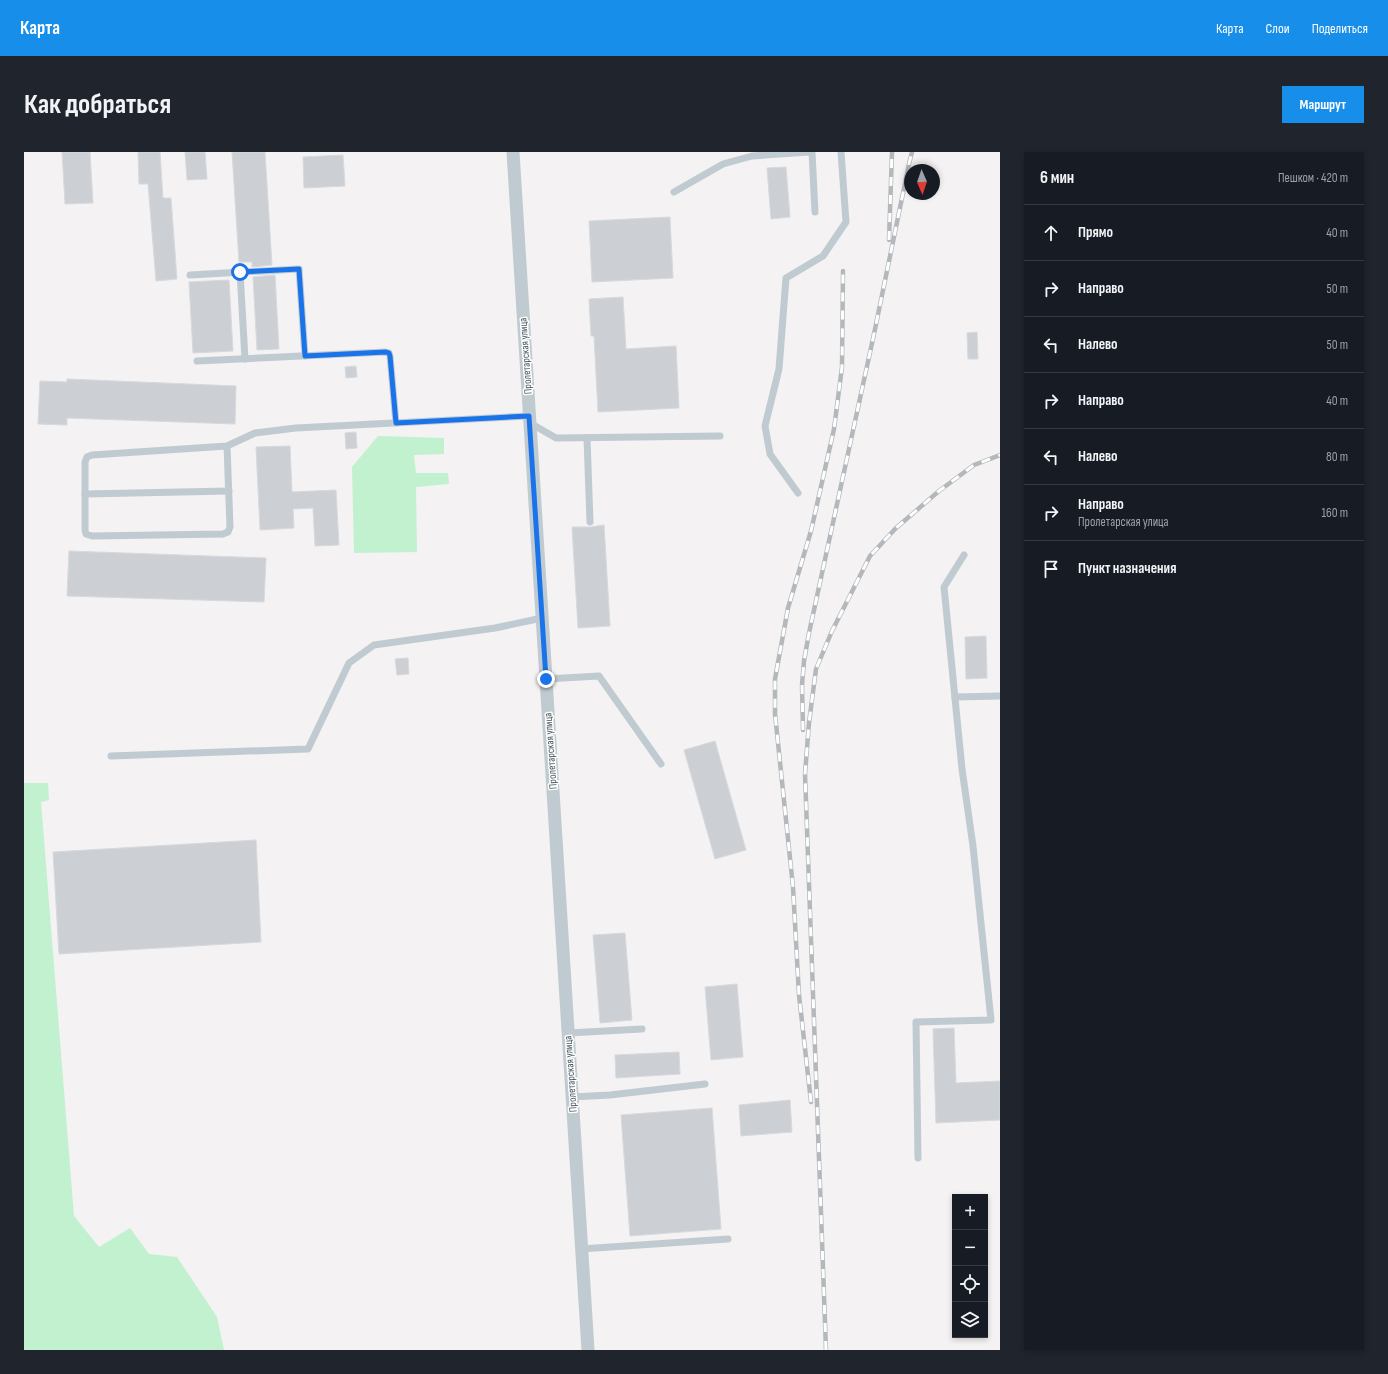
<!DOCTYPE html>
<html lang="ru">
<head>
<meta charset="utf-8">
<style>
	body { margin:0; font-family:"Sofia Sans Condensed",sans-serif; background:#20242c; color:#f1f3f6 }
	.controls { position:absolute; right:12px; bottom:12px; display:grid; overflow:hidden; border-radius:0px; box-shadow:0 2px 6px #0003 }
	.controls button { width:36px; height:36px; display:grid; place-items:center; padding:0; border:0; border-bottom:1px solid #363941; background:#171b24; color:#f1f3f6; font:20px sans-serif }
	.compass { position:absolute; left:880px; top:12px; width:36px; height:36px; border-radius:50%; background:#171b24; box-shadow:0 2px 6px #0003; rotate:178deg }
	.stop { position:absolute; width:12px; height:12px; margin:-9px; border:3px solid #1a73e8; border-radius:50%; background:#fff }
	.stop.end { background:#1a73e8; border-color:#fff; box-shadow:0 1px 4px #0008 }
	.list { margin:0; padding:0; list-style:none }
	h2 { display:flex; justify-content:space-between; align-items:center; height:52px; margin:0; padding:0 16px; font-size:17px }
	h2 small { font-size:13px; font-weight:400; color:#9ea1a6 }
	.list li { display:grid; grid-template-columns:26px 1fr auto; gap:12px; align-items:center; box-sizing:border-box; height:56px; padding:0 16px; border-top:1px solid #363941 }
	.list b { display:block; font-size:15px; white-space:nowrap }
	.list p { margin:0; font-size:13px; white-space:nowrap; color:#9ea1a6 }
	.list em { font-size:13px; font-style:normal; color:#9ea1a6 }
	.icon { flex:none; width:22px; height:22px; fill:none; stroke:currentColor; stroke-width:2; stroke-linecap:round; stroke-linejoin:round }
	.map { position:relative; flex:none; width:976px; height:1198px; overflow:hidden; border-radius:0px }
	header { display:flex; align-items:center; gap:24px; box-sizing:border-box; height:56px; padding:0 20px; background:#168eea; color:#fff }
	header strong { font-size:19px }
	nav { display:flex; gap:22px; margin-inline-start:auto; font-size:14px }
	.intro { display:flex; align-items:center; justify-content:space-between; box-sizing:border-box; height:96px; padding:0 24px }
	h1 { margin:0; font-size:28px }
	.button { padding:10px 18px; border-radius:0px; background:#168eea; color:#fff; font-size:14px; font-weight:700 }
	main { display:flex; gap:24px; padding:0 24px }
	aside { flex:1; background:#171b24; border-radius:0px; box-shadow:0 2px 6px #0003 }
	.map>svg:first-child { display:block }
	.green { fill:#c1f1ce }
	.building { fill:#ccd0d4; stroke:#d6d9dd }
	.lines { fill:none; stroke-linecap:round; stroke-linejoin:round }
	.service { stroke:#c0cbd1; stroke-width:7 }
	.minor { stroke:#c0cbd1; stroke-width:13 }
	.rail-casing { stroke:#b4b8bc; stroke-width:4.5 }
	.rail { stroke:#fff; stroke-width:3; stroke-dasharray:9; stroke-linecap:butt }
	.route { stroke:#1a73e8; stroke-width:5 }
	.labels { text-anchor:middle; stroke-width:3; stroke-linejoin:round; paint-order:stroke }
	.street-label { font-size:11px; fill:#495860; stroke:#fff }
</style>
</head>
<body>
<header>
<strong>Карта</strong>
<nav><a>Карта</a><a>Слои</a><a>Поделиться</a></nav>
</header>
<div class="intro"><h1>Как добраться</h1><a class="button">Маршрут</a></div>
<main>
<div class="map">
<svg width="976" height="1198" viewBox="0 0 976 1198">
	<rect width="100%" height="100%" fill="#f4f2f2"/>
	<g class="green">
		<polygon points="354,284 420,286 420,302 390,303 392,321 424,321 425,332 392,335 393,400 330,401 328,315"/>
		<polygon points="0,631 24,631 25,648 17,650 50,1064 75,1095 106,1076 125,1102 153,1105 193,1165 200,1198 0,1198"/>
	</g>
	<g class="building">
		<polygon points="38,0 66,0 69,51 41,52"/>
		<polygon points="114,0 136,0 139,46 147,46 153,127 132,129 124,32 115,32"/>
		<polygon points="161,0 181,0 183,27 163,28"/>
		<polygon points="208,0 241,0 248,113 228,115 228,110 215,110"/>
		<polygon points="319,3 321,34 280,36 279,5"/>
		<polygon points="762,15 766,65 747,67 743,16"/>
		<polygon points="646,65 649,126 568,130 565,69"/>
		<polygon points="251,123 255,197 233,198 229,125"/>
		<polygon points="205,128 209,199 169,201 165,130"/>
		<polygon points="599,145 602,197 652,194 655,256 574,260 570,184 567,184 565,147"/>
		<polygon points="953,180 954,207 944,207 943,181"/>
		<polygon points="332,214 333,225 322,226 321,215"/>
		<polygon points="43,227 212,234 211,272 43,266 43,273 14,272 16,229 43,230"/>
		<polygon points="332,280 333,296 322,297 321,281"/>
		<polygon points="266,294 268,340 312,338 315,393 291,394 289,356 269,357 270,376 236,378 232,295"/>
		<polygon points="580,373 586,474 554,476 548,375 567,375"/>
		<polygon points="45,399 242,406 240,450 43,444"/>
		<polygon points="962,484 963,526 942,527 941,485"/>
		<polygon points="384,506 385,522 373,523 371,507"/>
		<polygon points="691,589 722,698 691,707 660,598"/>
		<polygon points="232,688 237,790 35,802 29,700"/>
		<polygon points="601,781 608,868 576,871 569,783"/>
		<polygon points="713,832 719,905 687,908 681,835"/>
		<polygon points="930,876 932,931 976,929 976,968 912,971 909,877"/>
		<polygon points="655,900 656,922 592,926 591,903"/>
		<polygon points="766,948 768,980 717,984 715,953"/>
		<polygon points="688,956 697,1077 606,1084 597,963"/>
	</g>
	<g class="lines">
		<g class="service">
			<polyline points="788,0 791,60"/>
			<polyline points="650,40 699,12 728,4 785,0"/>
			<polyline points="216,120 221,207"/>
			<polyline points="166,123 275,117 281,204"/>
			<polyline points="173,209 361,200 365,201 366,204 372,271"/>
			<polyline points="506,271 532,286 696,284"/>
			<polyline points="563,286 566,370"/>
			<polyline points="203,294 206,375 204,380 199,382 68,384 62,382 61,378 61,310 63,305 68,303 203,294 231,281 272,276 505,264"/>
			<polyline points="774,341 746,302 741,274 755,217 762,126 799,104 822,70 817,0"/>
			<polyline points="61,342 205,339"/>
			<polyline points="522,527 575,524 637,612"/>
			<polyline points="931,545 976,544"/>
			<polyline points="87,604 284,597 325,511 350,493 471,476 518,466"/>
			<polyline points="544,881 618,877"/>
			<polyline points="548,945 586,943 681,932"/>
			<polyline points="894,1006 892,870 967,868 949,694 938,617 920,435 940,403"/>
			<polyline points="557,1097 704,1087"/>
		</g>
		<polyline class="minor" points="489,0 564,1198"/>
		<defs>
			<g id="rail">
				<polyline points="865,88 868,0"/>
				<polyline points="779,578 778,533 780,509 785,481 850,182 885,12 888,0"/>
				<polyline points="787,950 775,843 769,735 751,562 751,527 764,456 787,379 810,277 818,215 819,119"/>
				<polyline points="802,1198 781,622 785,571 792,517 808,479 846,404 872,376 915,339 950,313 976,303"/>
			</g>
		</defs>
		<use href="#rail" class="rail-casing"/>
		<use href="#rail" class="rail"/>
	</g>
	<g class="lines">
		<polyline class="route" points="216,120 275,117 281,204 362,200 365,201 366,204 372,271 505,264 522,527"/>
	</g>
	<g class="labels">
		<g class="street-label">
			<text transform="translate(501 204) rotate(-94)" y="4">Пролетарская улица</text>
			<text transform="translate(526 599) rotate(-94)" y="4">Пролетарская улица</text>
			<text transform="translate(546 922) rotate(-94)" y="4">Пролетарская улица</text>
		</g>
	</g>
</svg>
<div class="controls">
<button>+</button>
<button>−</button>
<button><svg class="icon" aria-label="locate" viewBox="0 0 24 24"><circle cx="12" cy="12" r="6"/><path d="M12 2v4M12 18v4M2 12h4M18 12h4"/></svg></button>
<button><svg class="icon" aria-label="layers" viewBox="0 0 24 24"><path d="M12 4l9 5-9 5-9-5zM3 14l9 5 9-5"/></svg></button>
</div>
<svg class="compass" viewBox="-18 -18 36 36"><path d="M0-13l5 13h-10z" fill="#e53935"/><path d="M0 13l5-13h-10z" fill="#9ea1a6"/></svg>
<div class="stop" style="left:216px;top:120px"></div>
<div class="stop end" style="left:522px;top:527px"></div>
</div>
<aside>
<h2>6 мин<small>Пешком · 420 m</small></h2>
<ul class="list">
<li><svg class="icon" aria-label="ahead" viewBox="0 0 24 24"><path d="M12 20V5M6 11l6-6 6 6"/></svg><div><b>Прямо</b></div><em>40 m</em></li>
<li><svg class="icon" aria-label="right" viewBox="0 0 24 24"><path d="M7 20v-9h11M14 6l5 5-5 5"/></svg><div><b>Направо</b></div><em>50 m</em></li>
<li><svg class="icon" aria-label="left" viewBox="0 0 24 24"><path d="M17 20v-9H6M10 6l-5 5 5 5"/></svg><div><b>Налево</b></div><em>50 m</em></li>
<li><svg class="icon" aria-label="right" viewBox="0 0 24 24"><path d="M7 20v-9h11M14 6l5 5-5 5"/></svg><div><b>Направо</b></div><em>40 m</em></li>
<li><svg class="icon" aria-label="left" viewBox="0 0 24 24"><path d="M17 20v-9H6M10 6l-5 5 5 5"/></svg><div><b>Налево</b></div><em>80 m</em></li>
<li><svg class="icon" aria-label="right" viewBox="0 0 24 24"><path d="M7 20v-9h11M14 6l5 5-5 5"/></svg><div><b>Направо</b><p>Пролетарская улица</p></div><em>160 m</em></li>
<li><svg class="icon" aria-label="arrive" viewBox="0 0 24 24"><path d="M6 21V4h12l-3 4 3 4H6"/></svg><div><b>Пункт назначения</b></div></li>
</ul>
</aside>
</main>
</body>
</html>
